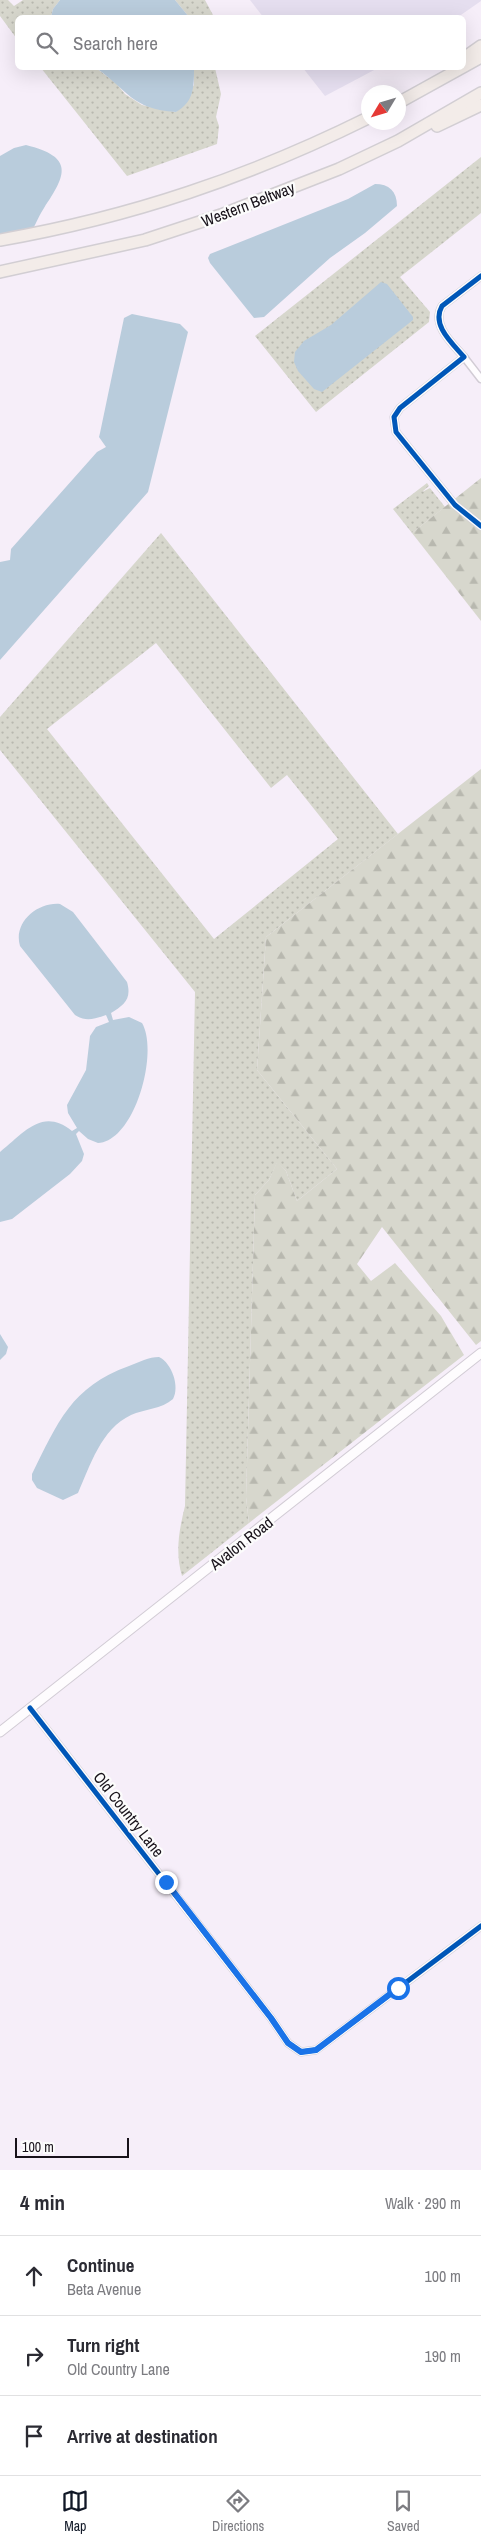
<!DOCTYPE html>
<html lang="en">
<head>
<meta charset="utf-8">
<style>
	body { margin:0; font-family:"Archivo Narrow",sans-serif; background:#f7f7f7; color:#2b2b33 }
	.compass { position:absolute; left:361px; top:85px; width:45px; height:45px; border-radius:50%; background:#fff; box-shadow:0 5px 20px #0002; rotate:232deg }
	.scale { position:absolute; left:15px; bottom:12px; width:114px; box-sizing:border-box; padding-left:5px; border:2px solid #18121a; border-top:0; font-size:14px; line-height:18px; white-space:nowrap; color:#18121a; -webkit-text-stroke:4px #fcfcfc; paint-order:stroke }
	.stop { position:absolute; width:15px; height:15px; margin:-11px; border:4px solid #1a73e8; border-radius:50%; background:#fff }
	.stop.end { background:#1a73e8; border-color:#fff; box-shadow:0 1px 5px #0008 }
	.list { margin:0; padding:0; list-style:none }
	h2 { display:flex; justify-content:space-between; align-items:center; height:65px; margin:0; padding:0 20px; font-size:21px }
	h2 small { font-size:16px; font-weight:400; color:#7c7c81 }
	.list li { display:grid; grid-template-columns:32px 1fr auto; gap:15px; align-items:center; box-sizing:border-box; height:80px; padding:0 20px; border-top:1px solid #e1e1e2 }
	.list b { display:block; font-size:19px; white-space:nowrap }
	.list p { margin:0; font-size:16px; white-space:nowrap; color:#7c7c81 }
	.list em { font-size:16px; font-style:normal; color:#7c7c81 }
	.icon { flex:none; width:28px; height:28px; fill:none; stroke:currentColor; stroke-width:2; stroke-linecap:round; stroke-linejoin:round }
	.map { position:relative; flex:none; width:481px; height:2170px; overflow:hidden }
	.search { position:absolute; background:#fff; box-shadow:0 5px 20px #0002; left:15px; right:15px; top:15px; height:55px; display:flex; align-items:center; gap:12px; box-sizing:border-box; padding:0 18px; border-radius:8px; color:#7c7c81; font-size:19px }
	.sheet { height:305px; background:#fff }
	nav { display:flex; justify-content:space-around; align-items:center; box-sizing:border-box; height:70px; border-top:1px solid #e1e1e2; background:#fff; font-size:14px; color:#7c7c81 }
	nav a { display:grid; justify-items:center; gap:2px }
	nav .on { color:#111827 }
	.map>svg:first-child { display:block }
	.commercial { fill:#e5deef }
	.grass { fill:url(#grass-dots); fill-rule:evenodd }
	.forest { fill:url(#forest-firs) }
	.water { fill:#b9ccdc }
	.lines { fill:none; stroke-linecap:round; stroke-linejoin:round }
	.minor-casing { stroke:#d2ccd5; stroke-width:9 }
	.secondary-casing { stroke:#d2ccd5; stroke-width:11 }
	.motorway-casing { stroke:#d2ced3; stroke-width:14 }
	.minor { stroke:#fefcfe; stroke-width:6 }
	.secondary { stroke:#fefcfe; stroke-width:9 }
	.motorway { stroke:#f3ece9; stroke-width:11 }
	.cycleway-casing { stroke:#fcfcfc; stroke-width:8 }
	.cycleway { stroke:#0057b8; stroke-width:5 }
	.route { stroke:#1a73e8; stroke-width:6 }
	.labels { text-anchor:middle; stroke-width:4.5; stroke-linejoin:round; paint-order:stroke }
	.street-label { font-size:16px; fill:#18121a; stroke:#fcfcfc }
</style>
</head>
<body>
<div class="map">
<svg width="481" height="2170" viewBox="0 0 481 2170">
	<defs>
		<pattern id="grass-dots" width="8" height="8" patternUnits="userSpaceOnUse" patternTransform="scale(1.25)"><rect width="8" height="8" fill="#d7d7cd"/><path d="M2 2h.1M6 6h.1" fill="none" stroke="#b8b8af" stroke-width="1.8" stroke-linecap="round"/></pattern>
		<pattern id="forest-firs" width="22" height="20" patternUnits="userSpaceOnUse" patternTransform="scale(1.25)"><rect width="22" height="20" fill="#d7d7cd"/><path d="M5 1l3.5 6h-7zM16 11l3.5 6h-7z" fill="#b8b8af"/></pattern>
	</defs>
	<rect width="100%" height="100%" fill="#f6eef9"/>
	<g class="commercial">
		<polygon points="250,0 481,0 481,1 458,17 264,18"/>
		<polygon points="303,68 378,68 325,96"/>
	</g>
	<g class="grass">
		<polygon points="0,0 8,0 14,6 23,0 60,0 53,9 51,17 18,18 17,39 0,16"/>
		<polygon points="175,0 205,0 214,17 189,17"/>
		<polygon points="41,68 96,68 116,83 125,94 142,105 176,112 194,85 194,68 215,68 221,94 216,117 219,126 217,144 127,176"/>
		<polygon points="481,157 481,213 400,277 430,312 429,322 316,412 255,336"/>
		<polygon points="427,483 429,486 422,492 430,488 445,507 412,533 393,509"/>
		<path d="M161 533 398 834 266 937 257 1070 337 1169 297 1201 286 1171 277 1163 269 1180 255 1195 246 1497 249 1523 182 1576C175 1553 179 1530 185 1506L195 992 0 750V717ZM156 643 271 788 287 775 338 839 214 939 47 729Z"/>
	</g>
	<g class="forest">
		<polygon points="481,478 481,621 412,533"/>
		<polygon points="481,769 481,1341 476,1345 382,1227 357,1264 371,1281 395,1263 441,1316 464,1355 249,1523 246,1497 255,1195 269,1180 277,1162 286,1171 297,1201 337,1169 257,1070 266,937"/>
	</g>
	<g class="water">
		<polygon points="60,0 175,0 189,17 51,17 53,9"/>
		<path d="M96 68H194C194 87 194 102 176 112 131 109 128 90 96 68Z"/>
		<path d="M26 145C74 157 67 174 44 208 29 232 35 242 0 245V156L14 148Z"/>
		<path d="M375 184C389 184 397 191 397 206L365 233 330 258 264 317 254 318 210 263 208 258 210 254 348 199Z"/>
		<polygon points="381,282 387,284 413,317 413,320 327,388 322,392 314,389 298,371 294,362 295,352 304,341 331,325"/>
		<polygon points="132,314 180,324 188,332 148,492 0,660 0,562 10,560 11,549 97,452 106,447 99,437 100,433 124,318"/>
		<path d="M60 904 73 912 127 982C132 999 124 1005 111 1013L113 1020 129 1017 142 1023C159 1052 135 1141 98 1143L88 1139 79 1131 76 1134 84 1154 82 1161 70 1174 12 1219 0 1222V1152C24 1133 42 1107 72 1131L77 1128 68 1113 67 1105 86 1070 90 1036 96 1027 109 1022 106 1015C94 1019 86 1022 75 1015L20 946C13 923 37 902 60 904Z"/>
		<polygon points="0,1334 8,1347 6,1354 0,1360"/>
		<path d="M159 1357C172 1363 180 1387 173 1399 162 1409 144 1409 131 1415 101 1429 90 1466 78 1493L63 1500 37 1488 32 1480V1474C58 1422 71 1387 129 1366 139 1362 149 1357 159 1357Z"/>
	</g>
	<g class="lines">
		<defs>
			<g id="minor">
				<path d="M481 276 442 306C431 325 452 343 464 357L400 408 394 417 396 432 455 505 481 526"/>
				<polyline points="464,357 481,379"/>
				<polyline points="30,1708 271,2018 288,2043 301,2052 316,2050 481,1926"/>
			</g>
			<polyline id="secondary" points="0,1732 481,1353"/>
			<g id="motorway">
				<polyline points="464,58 481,46"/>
				<polyline points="398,103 481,57"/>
				<polyline points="437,126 481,105"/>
				<path d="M0 240C131 217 249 177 368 118"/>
				<polyline points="0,272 145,240 221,215 339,169 398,141 481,93"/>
			</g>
		</defs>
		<use href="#minor" class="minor-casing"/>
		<use href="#secondary" class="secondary-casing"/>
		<use href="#motorway" class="motorway-casing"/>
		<use href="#minor" class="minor"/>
		<use href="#secondary" class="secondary"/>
		<use href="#motorway" class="motorway"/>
		<defs>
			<g id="cycleway">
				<path d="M481 276 442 306C431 325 452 343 464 357L400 408 394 417 396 432 455 505 481 526"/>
				<polyline points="30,1708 271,2018 288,2043 301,2052 316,2050 481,1926"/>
			</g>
		</defs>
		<use href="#cycleway" class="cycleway-casing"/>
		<use href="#cycleway" class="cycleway"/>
	</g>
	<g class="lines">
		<polyline class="route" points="166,1882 271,2018 288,2043 301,2052 316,2050 398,1988"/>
	</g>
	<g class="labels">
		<g class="street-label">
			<text transform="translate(248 204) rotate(-21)" y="6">Western Beltway</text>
			<text transform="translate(241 1543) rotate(-38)" y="6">Avalon Road</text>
			<text transform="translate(129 1814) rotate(52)" y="6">Old Country Lane</text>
		</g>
	</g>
</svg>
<svg class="compass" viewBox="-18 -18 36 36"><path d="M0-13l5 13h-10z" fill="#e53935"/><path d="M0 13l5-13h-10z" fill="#7c7c81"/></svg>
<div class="scale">100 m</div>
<div class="stop" style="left:398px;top:1988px"></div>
<div class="stop end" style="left:166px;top:1882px"></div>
<div class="search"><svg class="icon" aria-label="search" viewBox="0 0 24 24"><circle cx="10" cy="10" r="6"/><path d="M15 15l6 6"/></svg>Search here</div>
</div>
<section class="sheet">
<h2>4 min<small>Walk · 290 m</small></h2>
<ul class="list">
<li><svg class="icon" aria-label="ahead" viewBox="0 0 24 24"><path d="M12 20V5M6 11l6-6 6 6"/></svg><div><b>Continue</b><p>Beta Avenue</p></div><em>100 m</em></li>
<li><svg class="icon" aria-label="right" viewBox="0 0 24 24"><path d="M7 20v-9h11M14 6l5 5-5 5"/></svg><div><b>Turn right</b><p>Old Country Lane</p></div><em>190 m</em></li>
<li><svg class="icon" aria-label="arrive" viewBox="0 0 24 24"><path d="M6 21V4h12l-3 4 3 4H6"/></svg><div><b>Arrive at destination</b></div></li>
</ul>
</section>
<nav>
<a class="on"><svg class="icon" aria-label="map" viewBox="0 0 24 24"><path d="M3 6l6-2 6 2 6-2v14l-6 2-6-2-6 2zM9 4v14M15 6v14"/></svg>Map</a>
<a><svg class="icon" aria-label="directions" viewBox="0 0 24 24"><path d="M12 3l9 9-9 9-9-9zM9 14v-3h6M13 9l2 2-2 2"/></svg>Directions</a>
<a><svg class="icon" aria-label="saved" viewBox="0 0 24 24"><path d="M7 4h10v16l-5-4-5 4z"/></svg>Saved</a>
</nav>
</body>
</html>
